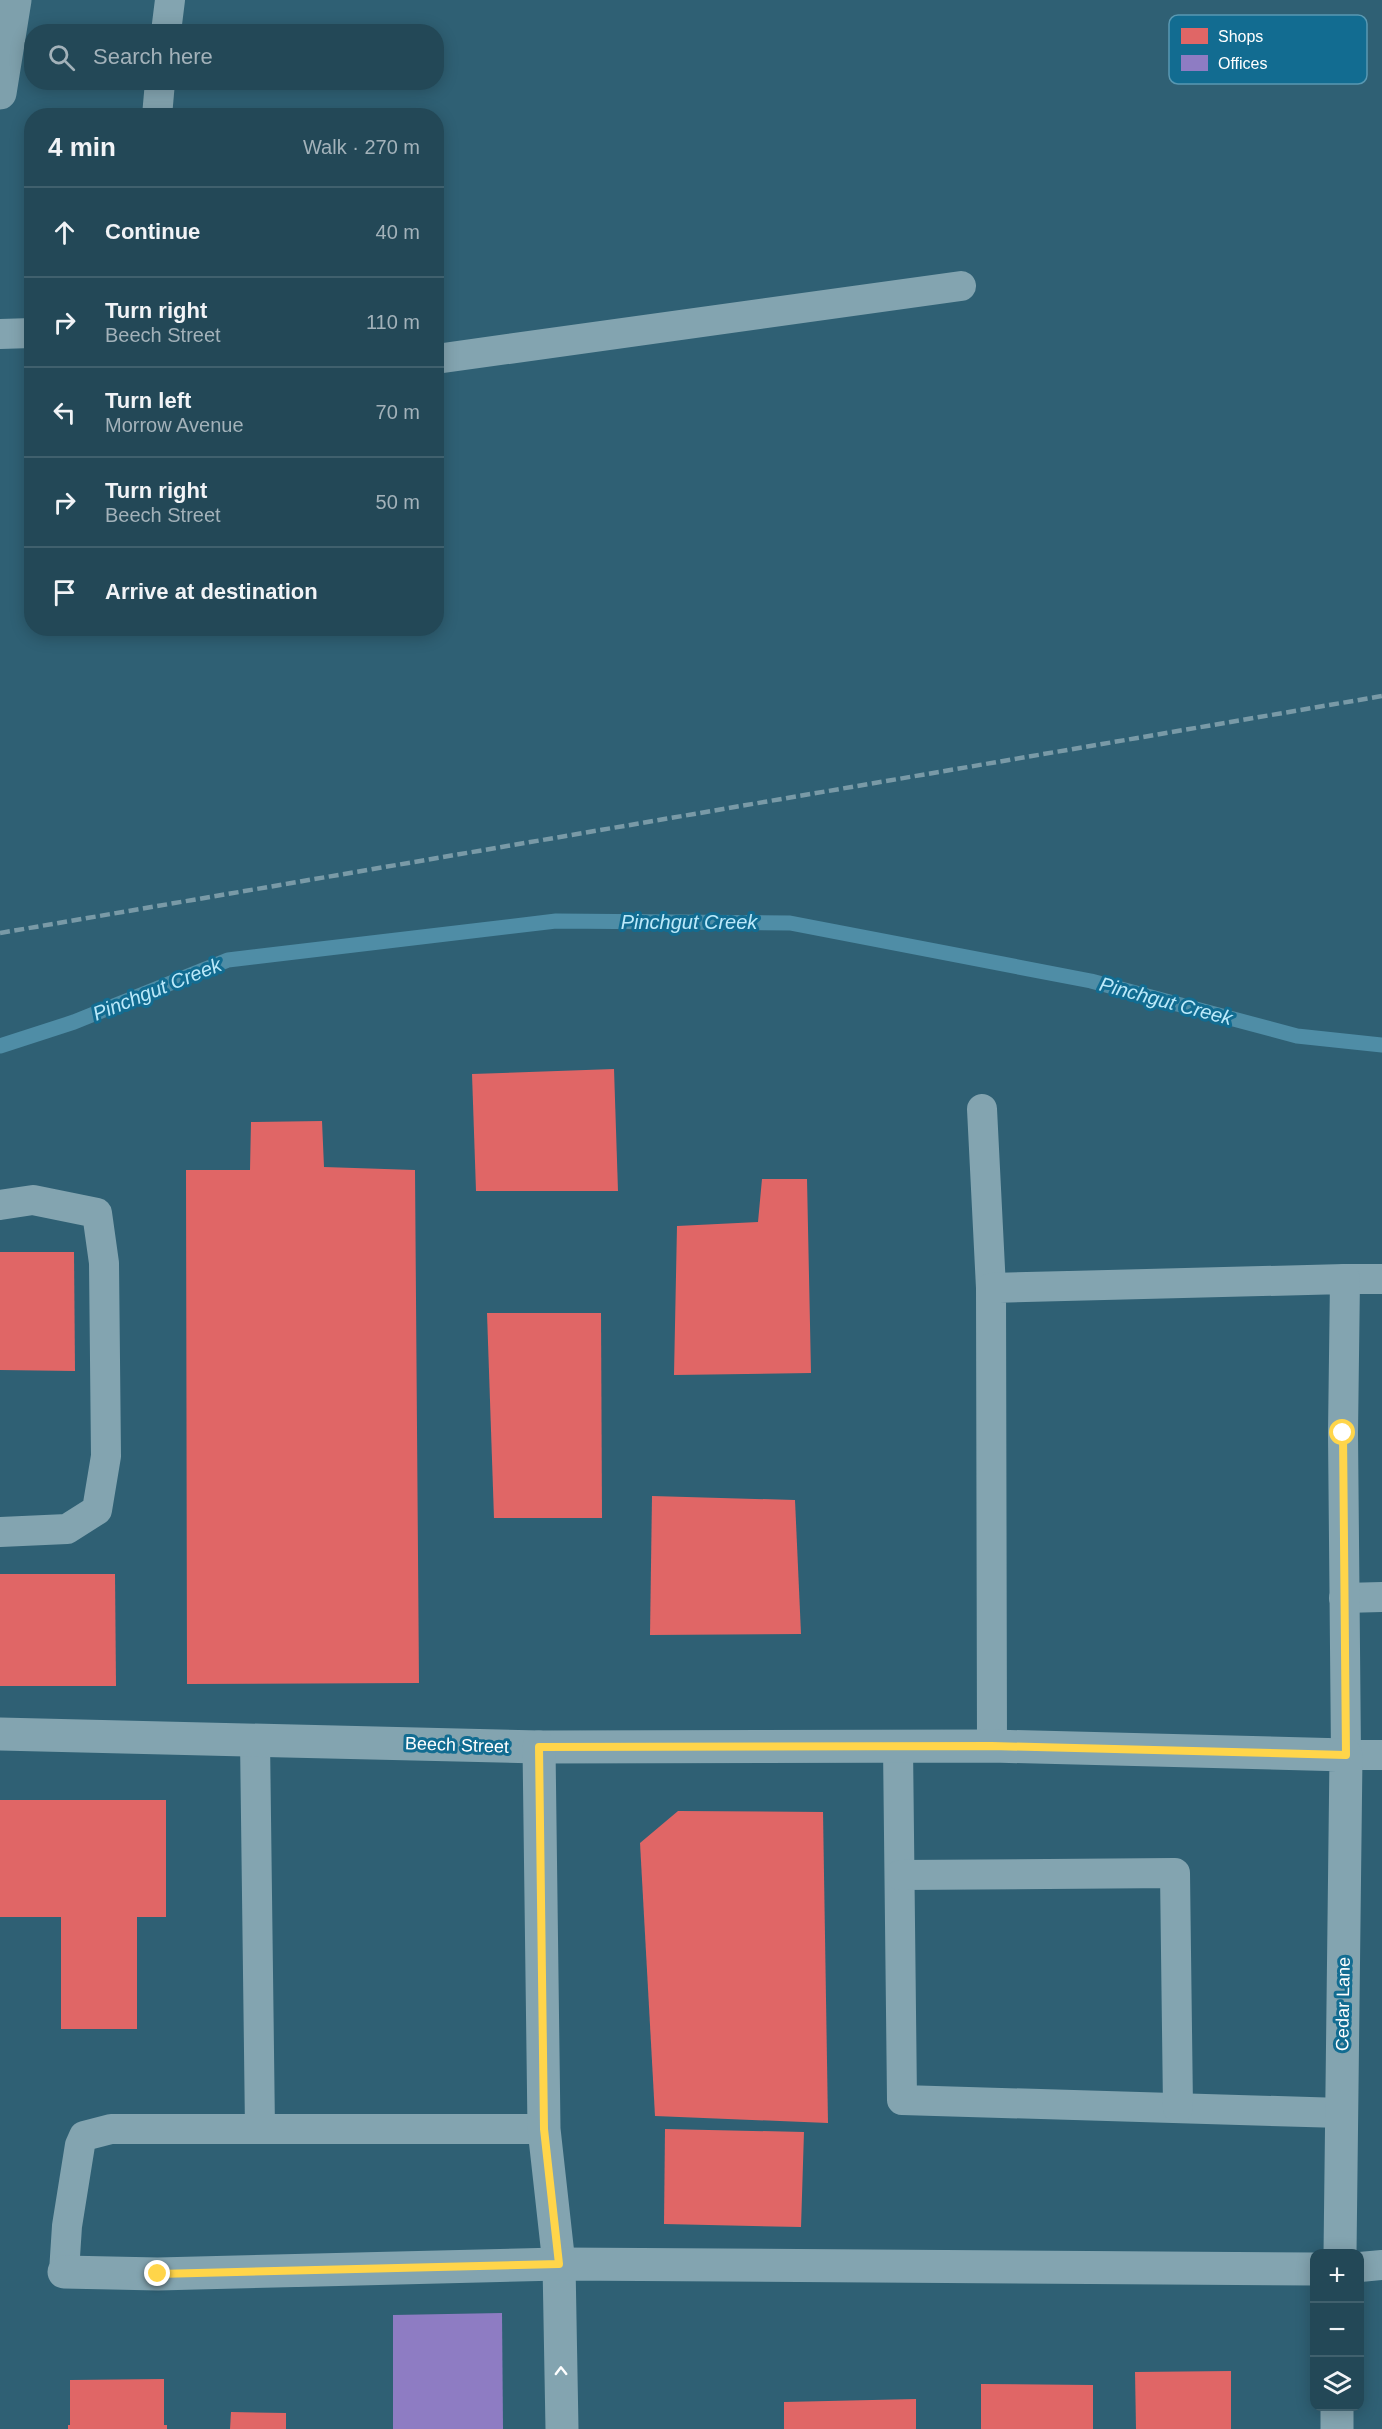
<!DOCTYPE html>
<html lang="en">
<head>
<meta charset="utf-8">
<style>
	body { margin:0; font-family:Helvetica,sans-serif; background:#2f5261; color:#f1f3f6 }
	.controls { position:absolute; right:18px; bottom:18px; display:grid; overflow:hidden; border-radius:12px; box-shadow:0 3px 15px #0003 }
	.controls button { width:54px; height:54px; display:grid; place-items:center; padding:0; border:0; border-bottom:2px solid #40606d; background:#234857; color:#f1f3f6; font:30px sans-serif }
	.stop { position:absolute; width:18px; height:18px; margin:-14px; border:4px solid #ffd54a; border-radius:50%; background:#fff }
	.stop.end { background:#ffd54a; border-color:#fff; box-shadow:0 2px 6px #0008 }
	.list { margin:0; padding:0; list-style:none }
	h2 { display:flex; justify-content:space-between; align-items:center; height:78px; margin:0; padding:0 24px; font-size:26px }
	h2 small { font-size:20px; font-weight:400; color:#a3b2ba }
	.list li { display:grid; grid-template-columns:39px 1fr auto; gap:18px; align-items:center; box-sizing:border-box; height:90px; padding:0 24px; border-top:2px solid #40606d }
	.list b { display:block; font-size:22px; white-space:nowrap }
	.list p { margin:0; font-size:20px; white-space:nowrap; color:#a3b2ba }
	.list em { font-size:20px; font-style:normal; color:#a3b2ba }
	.icon { flex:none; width:33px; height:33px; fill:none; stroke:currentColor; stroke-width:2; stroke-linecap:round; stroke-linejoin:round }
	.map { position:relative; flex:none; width:1382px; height:2429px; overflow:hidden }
	.search { position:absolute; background:#234857; box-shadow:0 3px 15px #0003; left:24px; top:24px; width:420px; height:66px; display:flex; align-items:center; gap:15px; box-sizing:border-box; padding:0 21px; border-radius:24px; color:#a3b2ba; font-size:22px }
	.panel { position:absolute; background:#234857; box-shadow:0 3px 15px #0003; left:24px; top:108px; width:420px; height:528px; border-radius:24px }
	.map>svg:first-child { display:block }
	.shops { fill:#e06666 }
	.offices { fill:#8e7cc3 }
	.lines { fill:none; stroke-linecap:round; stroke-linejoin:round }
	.stream { stroke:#4f8da6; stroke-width:15 }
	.lane { stroke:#83a4b0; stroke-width:30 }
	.street { stroke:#83a4b0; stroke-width:33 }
	.secondary { stroke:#7ea0ac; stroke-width:33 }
	.rail { stroke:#799aa7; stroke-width:4.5; stroke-dasharray:10 4.5; stroke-linecap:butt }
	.oneway { stroke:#fff }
	.route { stroke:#ffd54a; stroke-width:8 }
	.labels { text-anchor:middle; stroke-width:6; stroke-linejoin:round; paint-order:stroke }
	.street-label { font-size:18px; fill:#fff; stroke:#126c91 }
	.water-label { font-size:20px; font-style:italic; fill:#bbe9fa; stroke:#126c91 }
	.key { fill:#126c91; stroke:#5998b2; stroke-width:1.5 }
	.key-label { font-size:16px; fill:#fff }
</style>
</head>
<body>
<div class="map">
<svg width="1382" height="2429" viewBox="0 0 1382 2429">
	<rect width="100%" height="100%" fill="#2f6074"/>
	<g class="shops">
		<polygon points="614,1069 618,1191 476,1191 472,1074"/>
		<polygon points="322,1121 324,1167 415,1170 419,1683 187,1684 186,1170 250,1170 251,1122"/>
		<polygon points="762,1179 807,1179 811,1373 674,1375 677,1226 758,1222"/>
		<polygon points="0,1252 74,1252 75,1371 0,1370"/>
		<polygon points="487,1313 601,1313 602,1518 494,1518"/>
		<polygon points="652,1496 795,1500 801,1634 650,1635"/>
		<polygon points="0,1574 115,1574 116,1686 0,1686"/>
		<polygon points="0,1800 166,1800 166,1917 137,1917 137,2029 61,2029 61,1917 0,1917"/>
		<polygon points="678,1811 823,1812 828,2123 655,2116 640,1843"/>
		<polygon points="665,2129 804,2132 801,2227 664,2224"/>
		<polygon points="1231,2371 1231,2429 1136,2429 1135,2372"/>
		<polygon points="164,2379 164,2425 167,2425 167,2429 68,2429 68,2425 70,2425 70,2380"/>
		<polygon points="981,2384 1093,2385 1093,2429 981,2429"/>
		<polygon points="916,2399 916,2429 784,2429 784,2402"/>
		<polygon points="231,2412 286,2413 286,2429 230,2429"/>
	</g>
	<polygon class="offices" points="502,2313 503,2429 393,2429 393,2315"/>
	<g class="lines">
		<polyline class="stream" points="0,1046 74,1022 228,960 556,921 790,923 1091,981 1297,1036 1382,1045"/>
		<g class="lane">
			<polyline points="166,32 170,0"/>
			<polyline points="157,116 160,82"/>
			<polyline points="0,334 32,333"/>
			<polyline points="436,359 961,286"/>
			<polyline points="982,1109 991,1288"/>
			<polyline points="0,1205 33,1200 97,1213 104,1263 106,1456 97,1510 67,1529 0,1532"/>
			<polyline points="1345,1279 1382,1279"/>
			<polyline points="1344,1598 1382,1597"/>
			<polyline points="255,1739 260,2129"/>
			<polyline points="898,1746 902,2100 1342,2113"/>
			<polyline points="992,1746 991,1288 1345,1279 1343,1433 1346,1755 1382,1755"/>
			<polyline points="900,1875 1175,1873 1178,2108"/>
			<polyline points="1360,2267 1382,2265"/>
			<polyline points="64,2272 67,2226 80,2145 84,2136 111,2129 544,2129"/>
		</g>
		<g class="street">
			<polyline points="0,1734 539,1747 992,1746 1346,1755 1340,2254"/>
			<polyline points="539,1747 544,2129 559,2264 562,2429"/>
			<polyline points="64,2272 158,2274 559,2264 1314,2269"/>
			<polyline points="1337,2429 1337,2406"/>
		</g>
		<polyline class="secondary" points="0,93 15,0"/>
		<polyline class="rail" points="0,933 1382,696"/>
	</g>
	<defs><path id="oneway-chevron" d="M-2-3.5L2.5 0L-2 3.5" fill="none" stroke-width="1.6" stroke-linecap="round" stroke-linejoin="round" transform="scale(1.5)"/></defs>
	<use class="oneway" href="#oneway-chevron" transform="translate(561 2371) rotate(-91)"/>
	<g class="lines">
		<polyline class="route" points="158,2274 559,2264 544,2129 539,1747 992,1746 1346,1755 1343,1433"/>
	</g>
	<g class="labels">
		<g class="street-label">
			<text transform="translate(457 1745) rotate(2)" y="6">Beech Street</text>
			<text transform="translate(1343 2004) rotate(-89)" y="6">Cedar Lane</text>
		</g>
		<g class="water-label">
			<text x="689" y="929">Pinchgut Creek</text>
			<text transform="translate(157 989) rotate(-22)" y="7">Pinchgut Creek</text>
			<text transform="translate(1166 1001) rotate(15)" y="7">Pinchgut Creek</text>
		</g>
	</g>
	<rect x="1169" y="15" width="198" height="69" rx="9" class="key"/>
	<rect x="1181" y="28" width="27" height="16" fill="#e06666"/>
	<rect x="1181" y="55" width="27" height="16" fill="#8e7cc3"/>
	<g class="key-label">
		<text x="1218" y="42">Shops</text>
		<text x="1218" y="69">Offices</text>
	</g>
</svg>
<div class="controls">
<button>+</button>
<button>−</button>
<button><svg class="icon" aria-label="layers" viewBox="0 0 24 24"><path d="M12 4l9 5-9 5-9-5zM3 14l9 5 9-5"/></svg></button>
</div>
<div class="stop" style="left:1343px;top:1433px"></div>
<div class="stop end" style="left:158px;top:2274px"></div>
<div class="search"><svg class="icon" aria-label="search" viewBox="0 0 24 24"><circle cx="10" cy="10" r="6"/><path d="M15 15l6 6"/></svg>Search here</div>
<section class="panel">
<h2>4 min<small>Walk · 270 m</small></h2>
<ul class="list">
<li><svg class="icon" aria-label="ahead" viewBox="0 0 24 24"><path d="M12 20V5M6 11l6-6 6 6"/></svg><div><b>Continue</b></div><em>40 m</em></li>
<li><svg class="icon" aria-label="right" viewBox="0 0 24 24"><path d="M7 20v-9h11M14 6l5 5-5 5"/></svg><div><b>Turn right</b><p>Beech Street</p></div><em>110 m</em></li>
<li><svg class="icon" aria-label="left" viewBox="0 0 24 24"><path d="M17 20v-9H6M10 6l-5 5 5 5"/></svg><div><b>Turn left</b><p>Morrow Avenue</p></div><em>70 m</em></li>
<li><svg class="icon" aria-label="right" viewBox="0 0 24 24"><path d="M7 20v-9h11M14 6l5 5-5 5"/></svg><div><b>Turn right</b><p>Beech Street</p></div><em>50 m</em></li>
<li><svg class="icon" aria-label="arrive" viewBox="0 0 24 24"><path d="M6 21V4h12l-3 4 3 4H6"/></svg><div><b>Arrive at destination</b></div></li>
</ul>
</section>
</div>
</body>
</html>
